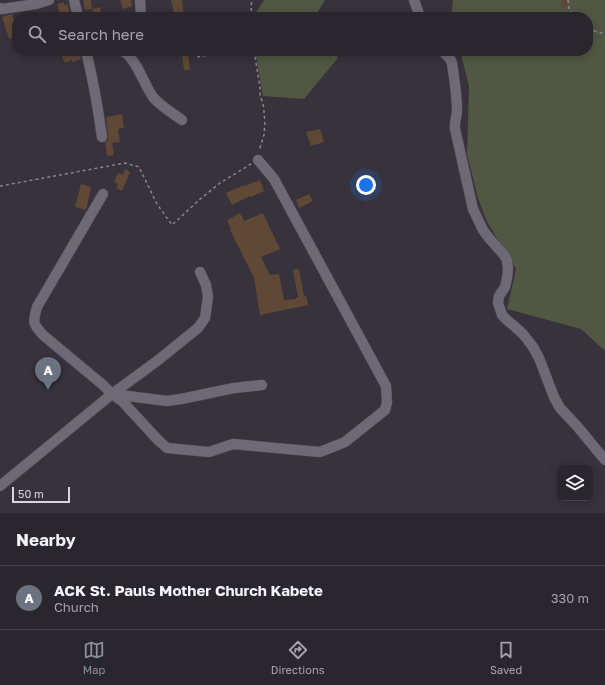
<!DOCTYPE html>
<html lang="en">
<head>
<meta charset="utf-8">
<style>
	body { margin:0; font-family:"Golos Text",sans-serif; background:#353239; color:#f1f3f6 }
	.controls { position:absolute; right:12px; bottom:12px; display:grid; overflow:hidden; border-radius:8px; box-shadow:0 2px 10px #0003 }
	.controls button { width:36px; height:36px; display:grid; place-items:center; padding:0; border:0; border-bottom:1px solid #454349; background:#29262d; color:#f1f3f6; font:20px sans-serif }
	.scale { position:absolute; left:12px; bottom:10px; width:58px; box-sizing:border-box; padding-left:4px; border:2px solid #dad6dd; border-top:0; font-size:11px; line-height:14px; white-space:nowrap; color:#dad6dd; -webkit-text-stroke:3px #37323c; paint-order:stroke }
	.you { position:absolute; left:366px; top:185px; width:14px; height:14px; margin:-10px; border:3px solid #fff; border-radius:50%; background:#1a73e8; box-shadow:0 0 0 6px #1a73e833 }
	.badge { display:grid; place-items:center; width:26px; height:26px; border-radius:50%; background:#8c9099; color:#fff; font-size:13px; font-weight:700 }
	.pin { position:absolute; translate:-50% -33px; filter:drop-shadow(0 1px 2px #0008) }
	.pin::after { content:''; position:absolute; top:21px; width:14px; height:12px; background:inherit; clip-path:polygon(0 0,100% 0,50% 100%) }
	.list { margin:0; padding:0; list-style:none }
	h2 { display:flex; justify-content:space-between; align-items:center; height:52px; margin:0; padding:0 16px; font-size:17px }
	h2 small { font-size:13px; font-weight:400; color:#a5a5aa }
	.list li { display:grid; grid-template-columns:26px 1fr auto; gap:12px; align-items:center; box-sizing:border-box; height:64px; padding:0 16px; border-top:1px solid #454349 }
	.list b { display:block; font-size:15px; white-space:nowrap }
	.list p { margin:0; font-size:13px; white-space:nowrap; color:#a5a5aa }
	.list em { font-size:13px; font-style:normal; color:#a5a5aa }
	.icon { flex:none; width:22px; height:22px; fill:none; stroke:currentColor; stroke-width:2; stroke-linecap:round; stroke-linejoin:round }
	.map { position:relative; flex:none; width:605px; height:513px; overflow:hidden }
	.search { position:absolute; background:#29262d; box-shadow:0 2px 10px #0003; left:12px; right:12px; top:12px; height:44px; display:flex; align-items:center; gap:10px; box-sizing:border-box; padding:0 14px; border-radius:16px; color:#a5a5aa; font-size:15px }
	.sheet { height:116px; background:#29262d }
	nav { display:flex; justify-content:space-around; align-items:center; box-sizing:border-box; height:56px; border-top:1px solid #454349; background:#29262d; font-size:11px; color:#a5a5aa }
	nav a { display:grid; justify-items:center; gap:2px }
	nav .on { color:#8c9099 }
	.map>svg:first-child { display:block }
	.green { fill:#525743 }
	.building { fill:#604836 }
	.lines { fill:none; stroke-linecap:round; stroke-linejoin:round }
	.minor-casing { stroke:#534e57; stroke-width:11 }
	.path { stroke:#8a858e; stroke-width:1.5; stroke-dasharray:3 3; stroke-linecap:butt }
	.minor { stroke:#6f6975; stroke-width:10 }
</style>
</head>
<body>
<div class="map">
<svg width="605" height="513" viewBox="0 0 605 513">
	<rect width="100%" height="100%" fill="#37323c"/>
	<g class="green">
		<polygon points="264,0 325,0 318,12 320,17 253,17"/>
		<polygon points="453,0 605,0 605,351 581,329 507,309 516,269 487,222 478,198 467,154 469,86 460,51 588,51 588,17 451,17"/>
		<polygon points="255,51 335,51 338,58 304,99 263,96"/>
	</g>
	<g class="building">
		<polygon points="83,0 91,0 92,9 85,10"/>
		<polygon points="120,0 131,0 132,6 123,9"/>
		<polygon points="171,0 182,0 184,17 175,17"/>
		<polygon points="561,0 568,0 568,6 562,7"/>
		<polygon points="64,2 64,5 67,4 71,17 61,17 57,4"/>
		<polygon points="100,7 102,17 94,17 92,9"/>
		<polygon points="12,14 17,29 17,36 9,39 2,17"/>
		<polygon points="69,51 79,51 81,59 72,62 72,60 65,63 62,56 69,53"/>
		<polygon points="188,53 190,70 184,70 182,54"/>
		<polygon points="122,114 124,128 118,129 120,142 112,143 114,155 107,156 105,142 108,140 108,136 106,117"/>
		<polygon points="320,129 324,142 311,146 306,132"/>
		<polygon points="125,169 130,172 122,191 116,188 118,184 114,182 118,173 123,175"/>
		<polygon points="260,180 264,191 251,197 250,196 232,205 226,193 244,185 245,186"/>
		<polygon points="81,184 91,187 86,210 75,207"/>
		<polygon points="309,194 313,201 299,208 296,200"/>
		<polygon points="240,213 244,221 263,213 280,249 261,257 270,275 279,274 284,300 296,299 296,298 298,297 293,270 299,269 304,296 306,295 308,305 260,315 254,278 230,230 231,229 227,220"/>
	</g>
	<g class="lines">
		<defs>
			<g id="minor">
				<polyline points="74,0 78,17"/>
				<polyline points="140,0 141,17"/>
				<polyline points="414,0 420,17"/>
				<polyline points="0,8 2,9 36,4 49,0"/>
				<path d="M86 51C93 79 98 108 102 137"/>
				<path d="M122 51C136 57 144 85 153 97 158 104 175 115 182 120"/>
				<path d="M442 51C446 55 450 57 452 63 454 78 457 94 457 110 457 117 454 122 455 129L473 209 483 230 489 238 504 255 507 260 508 269 507 278 505 287 499 296 498 303 502 315 508 321 513 325 523 334 533 347 539 358 554 397 560 408 577 426 605 460"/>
				<path d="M103 194 37 307C33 322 32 323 43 335L103 385 112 394 167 401 181 399 234 388 262 385"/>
				<polyline points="112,394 123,402 158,440 167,448 209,452 233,444 320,452 345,442 385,410 387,402 386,386 274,179 258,160"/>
				<polyline points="0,486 112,394 157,361 198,328 205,318 208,297 206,285 200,272"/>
			</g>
		</defs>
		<use href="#minor" class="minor-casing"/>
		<g class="path">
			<polyline points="568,0 569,9 575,17"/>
			<polyline points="252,17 251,6 252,0"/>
			<polyline points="588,29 605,34"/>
			<polyline points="248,51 254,52"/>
			<polyline points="254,51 260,87 260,94 264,108 264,114 265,121 264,135 259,151"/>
			<polyline points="192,54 197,57 216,54 232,54 241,51"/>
			<polyline points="0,186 125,163 139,167 157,204 172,225 199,200 220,183 251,164"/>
		</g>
		<use href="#minor" class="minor"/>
	</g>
</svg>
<div class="controls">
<button><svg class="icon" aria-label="layers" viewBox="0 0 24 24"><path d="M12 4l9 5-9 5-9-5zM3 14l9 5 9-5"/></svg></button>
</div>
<div class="scale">50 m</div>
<div class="you"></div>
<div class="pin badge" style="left:48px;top:390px;background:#6b7280">A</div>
<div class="search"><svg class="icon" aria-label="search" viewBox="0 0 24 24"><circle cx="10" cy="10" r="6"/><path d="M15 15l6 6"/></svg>Search here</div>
</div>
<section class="sheet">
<h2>Nearby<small></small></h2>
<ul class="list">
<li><span class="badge" style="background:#6b7280">A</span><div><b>ACK St. Pauls Mother Church Kabete</b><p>Church</p></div><em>330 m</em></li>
</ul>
</section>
<nav>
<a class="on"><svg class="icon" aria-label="map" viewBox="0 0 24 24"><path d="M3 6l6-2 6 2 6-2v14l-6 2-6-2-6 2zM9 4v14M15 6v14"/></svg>Map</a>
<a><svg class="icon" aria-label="directions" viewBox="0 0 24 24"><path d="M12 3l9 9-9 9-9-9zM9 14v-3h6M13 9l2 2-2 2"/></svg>Directions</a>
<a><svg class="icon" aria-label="saved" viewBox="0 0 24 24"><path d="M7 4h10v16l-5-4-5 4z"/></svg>Saved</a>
</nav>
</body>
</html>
